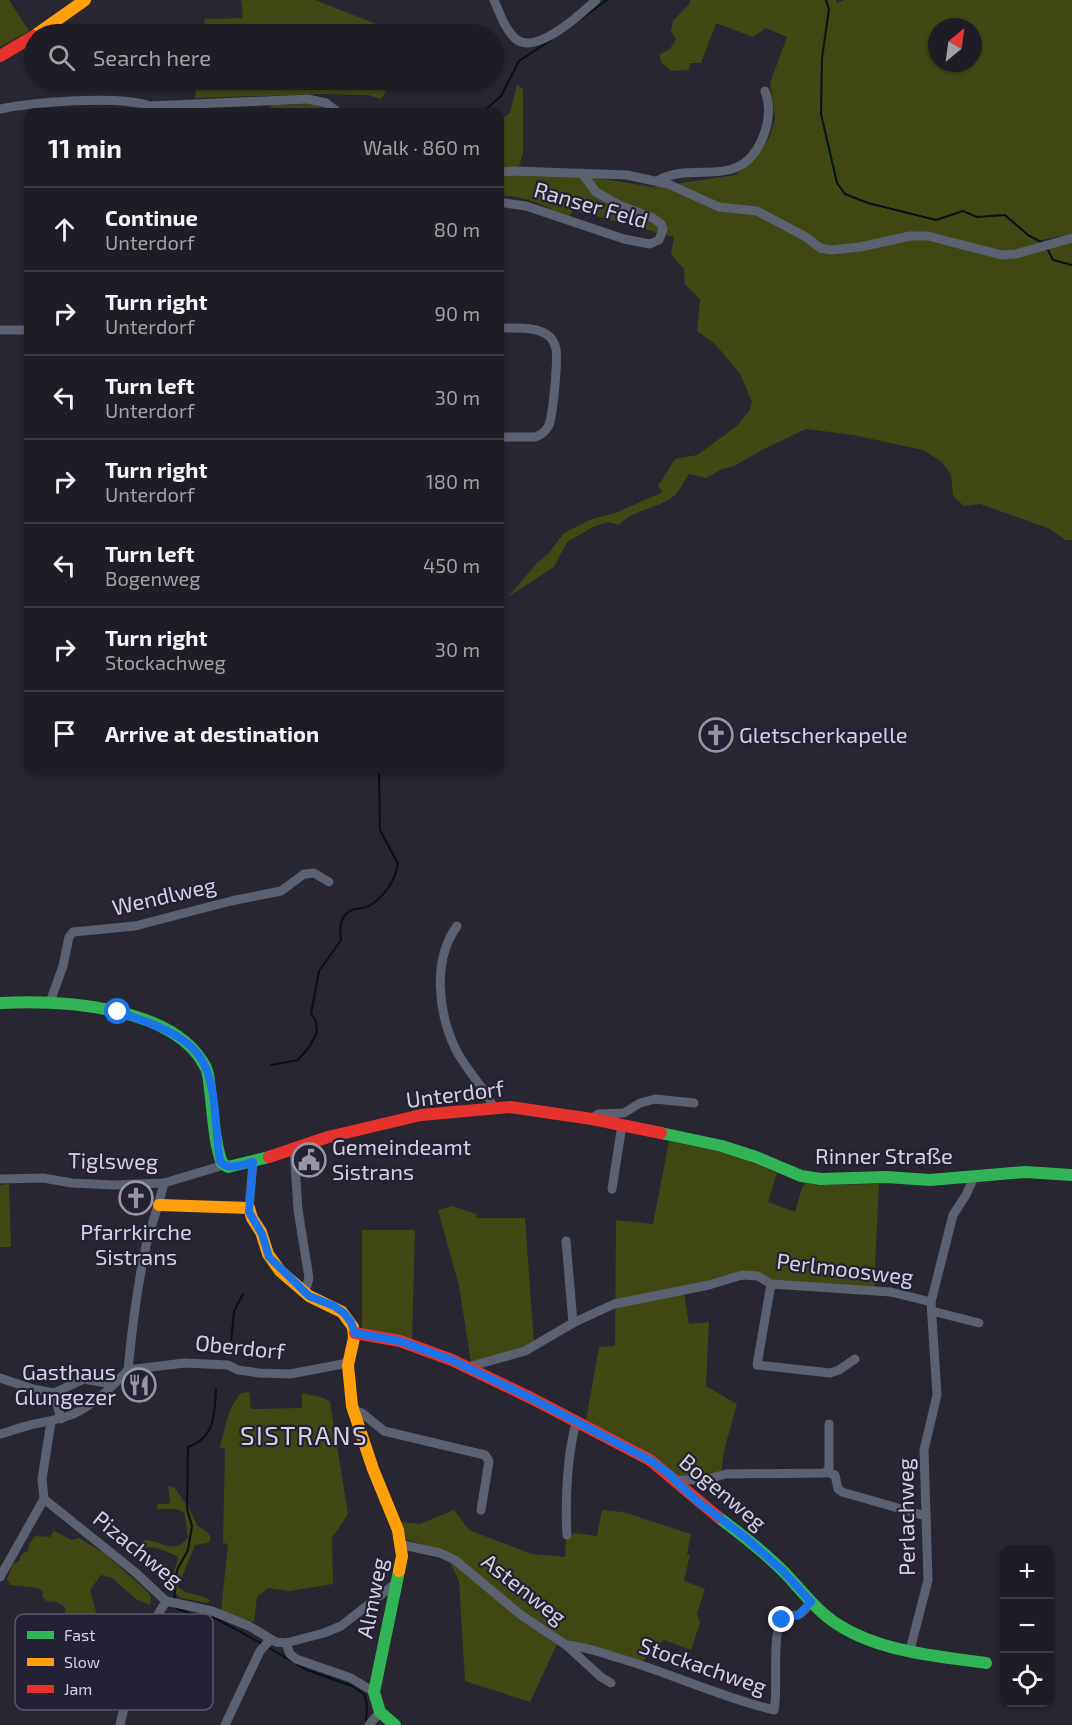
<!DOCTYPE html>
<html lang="en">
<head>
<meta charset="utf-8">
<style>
	body { margin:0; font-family:"Exo 2",sans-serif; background:#26252c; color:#f1f3f6 }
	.controls { position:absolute; right:18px; bottom:18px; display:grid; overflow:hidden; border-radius:12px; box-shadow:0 2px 4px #0004 }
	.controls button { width:54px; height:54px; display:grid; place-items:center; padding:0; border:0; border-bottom:2px solid #3c3a41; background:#1e1c24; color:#f1f3f6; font:30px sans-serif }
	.compass { position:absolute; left:928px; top:18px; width:54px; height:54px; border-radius:50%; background:#1e1c24; box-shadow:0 2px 4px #0004; rotate:29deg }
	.stop { position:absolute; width:18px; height:18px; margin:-14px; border:4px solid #1a73e8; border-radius:50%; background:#fff }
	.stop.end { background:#1a73e8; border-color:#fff; box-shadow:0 2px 6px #0008 }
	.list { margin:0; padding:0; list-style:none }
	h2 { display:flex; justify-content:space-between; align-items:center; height:78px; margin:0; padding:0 24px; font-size:26px }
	h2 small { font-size:20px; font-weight:400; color:#a1a1a6 }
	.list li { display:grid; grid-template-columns:39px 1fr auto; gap:18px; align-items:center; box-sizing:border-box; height:84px; padding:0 24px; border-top:2px solid #3c3a41 }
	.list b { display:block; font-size:22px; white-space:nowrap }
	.list p { margin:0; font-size:20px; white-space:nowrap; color:#a1a1a6 }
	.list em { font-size:20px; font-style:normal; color:#a1a1a6 }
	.icon { flex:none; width:33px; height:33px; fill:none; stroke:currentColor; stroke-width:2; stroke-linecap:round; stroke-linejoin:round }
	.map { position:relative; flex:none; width:1072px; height:1725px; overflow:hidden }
	.search { position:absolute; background:#1e1c24; box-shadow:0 2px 4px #0004; left:24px; top:24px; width:480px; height:66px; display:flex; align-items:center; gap:15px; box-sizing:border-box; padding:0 21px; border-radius:33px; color:#a1a1a6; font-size:22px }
	.panel { position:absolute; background:#1e1c24; box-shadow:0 2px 4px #0004; left:24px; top:108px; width:480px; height:666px; border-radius:12px }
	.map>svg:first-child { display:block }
	.green { fill:#404713; fill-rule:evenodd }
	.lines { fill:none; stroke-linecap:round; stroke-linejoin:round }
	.stream { stroke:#051217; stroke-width:2 }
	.street { stroke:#5b6170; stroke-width:9 }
	.fast { stroke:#30b455; stroke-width:12 }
	.slow { stroke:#ff9f0a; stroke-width:12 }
	.jam { stroke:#e5322d; stroke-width:12 }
	.route { stroke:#1a73e8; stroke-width:8 }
	.labels { text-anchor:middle; stroke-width:4.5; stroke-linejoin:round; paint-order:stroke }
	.street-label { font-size:22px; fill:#d4d2e0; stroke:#242135 }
	.poi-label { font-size:22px; fill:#d4d2e0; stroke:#242135; text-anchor:start }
	.quarter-label { font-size:26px; letter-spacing:1.5px; fill:#d4d2e0; stroke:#242135 }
	.key { fill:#242135; stroke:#595668; stroke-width:1.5 }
	.key-label { font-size:16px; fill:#d4d2e0 }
</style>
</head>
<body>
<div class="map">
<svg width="1072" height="1725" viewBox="0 0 1072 1725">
	<rect width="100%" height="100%" fill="#282630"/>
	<g class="green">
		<polygon points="0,0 9,0 29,31 0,47"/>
		<polygon points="241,0 315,0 384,27 383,34 203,34 205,19 243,18"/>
		<path d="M690 0H836L837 3 844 0H1072V234L1041 240 1040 243 1072 238V540H1066L1048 528 980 504 964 506 953 496 951 475 942 462 923 450 853 435 806 429 764 449 734 466 722 469 706 478 689 474C684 481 680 490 675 495 661 508 629 511 619 525L608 522 593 527 567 542 554 567 508 597 537 563 548 554 564 533 592 519 615 513 663 492 658 486 675 459 697 455 737 426 750 410 752 402 740 374 715 344 697 331 700 299 685 284 684 269 671 254 674 237 573 210 568 219C546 205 525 197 500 195V120L510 113 517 84 523 89V153L517 174H575L652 187 736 175 756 157 769 138 775 119 770 83 787 37 766 28 753 37 716 23 701 63H690L689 70 671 71 661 62 660 54 670 49 676 39 671 31 673 21 690 3ZM937 27H973V63H937Z"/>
		<polygon points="197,80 393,80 381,99 368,95 321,94 195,98"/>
		<polygon points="315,104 331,112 270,112 271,105"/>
		<polygon points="669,1141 735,1155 777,1173 768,1202 795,1212 802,1187 806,1183 824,1185 879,1184 874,1288 775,1282 762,1274 683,1287 689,1324 709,1322 706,1386 737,1404 725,1447 721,1472 705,1478 676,1476 586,1420 599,1347 615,1346 616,1220 653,1224"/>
		<polygon points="9,1184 11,1247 0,1247 0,1185"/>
		<polygon points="452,1206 476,1214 477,1218 525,1218 534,1343 516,1353 471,1362 459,1286 438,1210"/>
		<polygon points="362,1230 415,1230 412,1340 372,1332 362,1328"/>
		<polygon points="249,1392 251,1409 302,1408 302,1393 324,1398 330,1402 348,1514 332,1538 333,1584 289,1591 268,1588 257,1597 254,1622 239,1618 221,1611 228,1544 223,1543 225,1449 220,1447 227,1419 233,1404 241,1393"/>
		<path d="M168 1486 174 1487 190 1510 197 1525 207 1532 211 1538 208 1543 195 1545 178 1587C186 1595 200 1594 210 1600L208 1603 181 1598 170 1589C169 1578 177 1568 178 1557 167 1551 157 1547 144 1547L141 1552V1545L144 1540C162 1540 172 1556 188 1538L184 1512 176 1509H158L157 1506 158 1504H168L170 1502Z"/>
		<polygon points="454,1510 469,1530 531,1554 565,1557 566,1540 574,1533 597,1536 602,1510 623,1512 691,1534 687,1554 690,1555 684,1581 705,1589 697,1613 700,1623 691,1650 664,1640 643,1661 559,1640 530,1702 465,1681 459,1581 445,1552 407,1540 401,1522 420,1524"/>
		<path d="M54 1531 72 1540 79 1538 104 1553 147 1591 151 1597 150 1605 136 1599 112 1578 101 1575 90 1590 99 1622 95 1628 89 1630 92 1643 90 1646 80 1649C61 1636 66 1628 65 1607L56 1602 46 1601 42 1595 43 1592 38 1588 10 1585 7 1579 13 1564 19 1561 22 1554 28 1551 29 1544 35 1536 50 1537Z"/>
	</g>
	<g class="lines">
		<g class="stream">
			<polyline points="826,0 829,9 822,58 821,114 837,183 845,194 868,203 936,220 963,211 977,217 1005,215 1028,235 1041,242"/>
			<polyline points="578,21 607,0"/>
			<polyline points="483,112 501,96 519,61 551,40"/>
			<polyline points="1047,248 1053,260 1072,265"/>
			<path d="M271 1065 298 1060 310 1046 317 1032 316 1021 311 1014 319 971 341 940C339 927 340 913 355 909 360 908 364 909 369 906 384 897 395 881 398 864L380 830 379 773 377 770"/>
			<polyline points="230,1353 234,1311 243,1294"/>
			<path d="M174 1601 177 1570 188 1550 192 1526 187 1509 188 1447C216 1437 214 1415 216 1389"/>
			<polyline points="176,1608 191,1614 215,1618 261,1643"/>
			<polyline points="269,1648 307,1670 352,1686 364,1694 367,1704 366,1722"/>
		</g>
		<g class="street">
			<path d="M494 0C500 14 505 30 517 40 538 54 582 13 596 0"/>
			<path d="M0 109C35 102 117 95 150 106L308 99 326 103 338 112"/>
			<polyline points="500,172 514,171 627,175 668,184 719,207 757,211 806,237 820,248 831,250 860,247 910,236 928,236 1002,255 1016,254 1072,238"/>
			<path d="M657 181C695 159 741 193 763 137 769 122 771 107 765 91"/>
			<polyline points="505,203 526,206 624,239 650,244 659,240 663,229 661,224 653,218 621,206 596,192 582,173"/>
			<path d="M500 328C515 328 538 326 550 337 553 340 555 345 556 349 558 361 553 414 549 425 546 431 542 435 535 437H500"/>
			<polyline points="0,330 28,330"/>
			<path d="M457 926C432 960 438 1013 456 1050 467 1071 484 1087 494 1108"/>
			<polyline points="50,1002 63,966 69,937 73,932 135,926 231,901 281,891 304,874 314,873 329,882"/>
			<polyline points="592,1119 598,1114 624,1113 640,1103 655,1099 694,1103"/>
			<polyline points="294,1147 298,1210 309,1278 305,1292"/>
			<polyline points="0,1179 43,1178 72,1183 114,1185 164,1183 224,1165"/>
			<polyline points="612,1189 622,1125"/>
			<polyline points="249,1208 253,1162"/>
			<polyline points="566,1241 573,1323"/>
			<polyline points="771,1284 757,1365 830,1373 839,1370 855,1359"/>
			<polyline points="932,1311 979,1323"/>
			<polyline points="468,1367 525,1351 573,1323 614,1304 709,1285 742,1275 758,1276 771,1284 891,1292 931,1302"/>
			<polyline points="128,1370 184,1363 228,1365 238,1370 259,1373 290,1374 348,1363"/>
			<path d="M128 1370C132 1328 137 1287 146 1246 151 1225 159 1205 164 1183"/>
			<polyline points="0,1378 33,1389 54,1393 84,1379 112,1384"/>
			<polyline points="54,1393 61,1419"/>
			<polyline points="353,1410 362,1413 384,1431 485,1455 489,1461 481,1510"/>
			<polyline points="51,1422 42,1479 44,1499 135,1572 166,1601 212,1611 249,1626 276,1642 286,1643 324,1633 341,1626 396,1583"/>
			<path d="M0 1434C9 1432 18 1428 27 1426 43 1421 58 1421 73 1414 93 1406 113 1386 128 1370"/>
			<polyline points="827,1472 835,1475 838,1489 842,1492 926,1516"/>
			<polyline points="676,1480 704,1480 726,1474 825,1473 829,1468 829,1424"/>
			<path d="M567 1535C565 1505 567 1450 577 1421"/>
			<polyline points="403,1545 440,1553 455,1560 521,1615 566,1645 601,1677 611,1683"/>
			<polyline points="0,1577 44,1499"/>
			<polyline points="286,1643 290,1654 296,1659 351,1678 374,1692"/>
			<path d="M566 1645C583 1646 599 1652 615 1657 669 1672 719 1697 774 1710 779 1691 770 1628 784 1617 788 1614 793 1616 798 1615 803 1613 808 1606 811 1602"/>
			<polyline points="910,1650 928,1580 924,1450 937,1395 931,1302 953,1215 966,1195 974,1177"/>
			<polyline points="120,1725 134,1664 142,1642 166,1601"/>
			<polyline points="225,1725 260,1651 270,1640"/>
			<polyline points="369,1725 380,1712"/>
		</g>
		<g class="fast">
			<path d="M0 1003C60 1000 175 1005 206 1068 209 1074 209 1083 210 1090 213 1112 214 1143 222 1163L228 1167 269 1157"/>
			<polyline points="661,1133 722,1146 756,1157 801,1176 821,1179 886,1177 930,1180 1025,1172 1072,1175"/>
			<path d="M718 1517C741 1534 764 1552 785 1573 801 1590 817 1611 837 1624 880 1652 936 1656 986 1663"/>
			<polyline points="395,1725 380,1712 374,1692 399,1571"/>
		</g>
		<g class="slow">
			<polyline points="37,34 85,0"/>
			<polyline points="159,1205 249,1208 252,1218 261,1232 268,1254 280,1271 309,1296 342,1312 353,1327 354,1338 348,1365 352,1406 373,1469 398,1530 402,1556 399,1571"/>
		</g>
		<g class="jam">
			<polyline points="0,56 34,36"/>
			<polyline points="269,1157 328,1137 421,1115 510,1107 592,1119 661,1133"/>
			<polyline points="355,1333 400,1341 452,1360 533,1399 650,1460 718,1517"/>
		</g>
	</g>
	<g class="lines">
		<path class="route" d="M118 1012C147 1022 190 1034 204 1064 217 1090 215 1132 220 1161 229 1171 241 1165 253 1162L249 1212 262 1234 269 1257 309 1296 334 1306 344 1313 351 1322 355 1333 400 1341 452 1360 533 1399 650 1460 669 1474 696 1500 746 1538 783 1571 811 1602 798 1615 786 1616 782 1620"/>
	</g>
	<defs>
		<symbol id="church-ring" viewBox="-11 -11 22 22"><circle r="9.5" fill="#242135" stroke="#9896a2" stroke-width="1.5"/><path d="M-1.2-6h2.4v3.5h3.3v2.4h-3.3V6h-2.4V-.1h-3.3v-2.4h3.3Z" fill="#9896a2"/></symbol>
		<symbol id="civic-ring" viewBox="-11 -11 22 22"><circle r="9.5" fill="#242135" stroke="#9896a2" stroke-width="1.5"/><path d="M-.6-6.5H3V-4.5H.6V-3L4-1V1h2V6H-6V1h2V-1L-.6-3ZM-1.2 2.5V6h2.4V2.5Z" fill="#9896a2"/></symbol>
		<symbol id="restaurant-ring" viewBox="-11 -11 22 22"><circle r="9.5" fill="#242135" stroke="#9896a2" stroke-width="1.5"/><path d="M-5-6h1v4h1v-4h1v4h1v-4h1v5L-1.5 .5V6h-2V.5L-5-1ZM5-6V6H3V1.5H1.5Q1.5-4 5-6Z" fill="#9896a2"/></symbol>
	</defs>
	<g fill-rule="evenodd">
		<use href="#church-ring" x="697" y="716" width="38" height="38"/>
		<use href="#civic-ring" x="290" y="1141" width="38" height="38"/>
		<use href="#church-ring" x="117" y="1179" width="38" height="38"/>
		<use href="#restaurant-ring" x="120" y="1366" width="38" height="38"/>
	</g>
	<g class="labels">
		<g class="street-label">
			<text transform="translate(591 205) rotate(16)" y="8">Ranser Feld</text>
			<text transform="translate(164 896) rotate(-13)" y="8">Wendlweg</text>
			<text transform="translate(455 1094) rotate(-7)" y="8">Unterdorf</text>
			<text x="884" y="1164">Rinner Straße</text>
			<text transform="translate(113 1161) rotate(1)" y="8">Tiglsweg</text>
			<text transform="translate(845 1269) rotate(7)" y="8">Perlmoosweg</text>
			<text transform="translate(240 1347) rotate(6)" y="8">Oberdorf</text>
			<text transform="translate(723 1492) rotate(40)" y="8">Bogenweg</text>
			<text transform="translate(906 1517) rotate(-91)" y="8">Perlachweg</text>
			<text transform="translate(138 1549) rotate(39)" y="8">Pizachweg</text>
			<text transform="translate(524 1589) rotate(38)" y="8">Astenweg</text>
			<text transform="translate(372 1598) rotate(-79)" y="8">Almweg</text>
			<text transform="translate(703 1666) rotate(19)" y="8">Stockachweg</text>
		</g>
		<g class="poi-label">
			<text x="739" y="743">Gletscherkapelle</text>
			<text x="332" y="1155">Gemeindeamt<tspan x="332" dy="25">Sistrans</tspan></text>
			<text x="136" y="1240" text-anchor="middle">Pfarrkirche<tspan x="136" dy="25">Sistrans</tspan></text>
			<text x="116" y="1380" text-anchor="end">Gasthaus<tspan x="116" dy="25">Glungezer</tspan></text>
		</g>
		<g class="quarter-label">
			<text x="304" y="1445">SISTRANS</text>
		</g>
	</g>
	<rect x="15" y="1614" width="198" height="96" rx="9" class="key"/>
	<rect x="27" y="1631" width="27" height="8" fill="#30b455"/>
	<rect x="27" y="1658" width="27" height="8" fill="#ff9f0a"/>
	<rect x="27" y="1685" width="27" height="8" fill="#e5322d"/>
	<g class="key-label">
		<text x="64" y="1641">Fast</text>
		<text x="64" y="1668">Slow</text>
		<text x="64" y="1695">Jam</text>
	</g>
</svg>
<div class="controls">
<button>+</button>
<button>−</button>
<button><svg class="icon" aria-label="locate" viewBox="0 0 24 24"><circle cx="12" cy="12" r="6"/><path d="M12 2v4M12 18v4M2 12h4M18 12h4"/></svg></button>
</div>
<svg class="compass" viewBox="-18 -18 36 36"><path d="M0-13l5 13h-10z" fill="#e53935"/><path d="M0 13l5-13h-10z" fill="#a1a1a6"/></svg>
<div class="stop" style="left:118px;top:1012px"></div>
<div class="stop end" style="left:782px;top:1620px"></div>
<div class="search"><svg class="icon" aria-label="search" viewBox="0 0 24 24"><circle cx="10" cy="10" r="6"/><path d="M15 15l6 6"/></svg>Search here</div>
<section class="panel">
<h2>11 min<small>Walk · 860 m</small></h2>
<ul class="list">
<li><svg class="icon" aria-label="ahead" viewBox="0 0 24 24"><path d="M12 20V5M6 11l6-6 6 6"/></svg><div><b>Continue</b><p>Unterdorf</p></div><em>80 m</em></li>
<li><svg class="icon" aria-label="right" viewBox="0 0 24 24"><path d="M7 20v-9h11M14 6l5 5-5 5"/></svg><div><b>Turn right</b><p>Unterdorf</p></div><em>90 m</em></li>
<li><svg class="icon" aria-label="left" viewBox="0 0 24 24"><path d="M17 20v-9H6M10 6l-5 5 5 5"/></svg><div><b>Turn left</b><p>Unterdorf</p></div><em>30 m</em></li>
<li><svg class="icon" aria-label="right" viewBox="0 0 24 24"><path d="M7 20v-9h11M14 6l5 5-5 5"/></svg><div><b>Turn right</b><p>Unterdorf</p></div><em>180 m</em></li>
<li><svg class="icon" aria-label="left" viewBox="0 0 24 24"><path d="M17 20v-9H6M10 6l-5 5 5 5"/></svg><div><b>Turn left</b><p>Bogenweg</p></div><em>450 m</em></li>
<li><svg class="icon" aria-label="right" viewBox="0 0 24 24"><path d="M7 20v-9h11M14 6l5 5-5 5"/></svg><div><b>Turn right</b><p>Stockachweg</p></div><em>30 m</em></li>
<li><svg class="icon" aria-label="arrive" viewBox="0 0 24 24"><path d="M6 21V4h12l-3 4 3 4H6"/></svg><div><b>Arrive at destination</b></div></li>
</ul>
</section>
</div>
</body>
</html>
